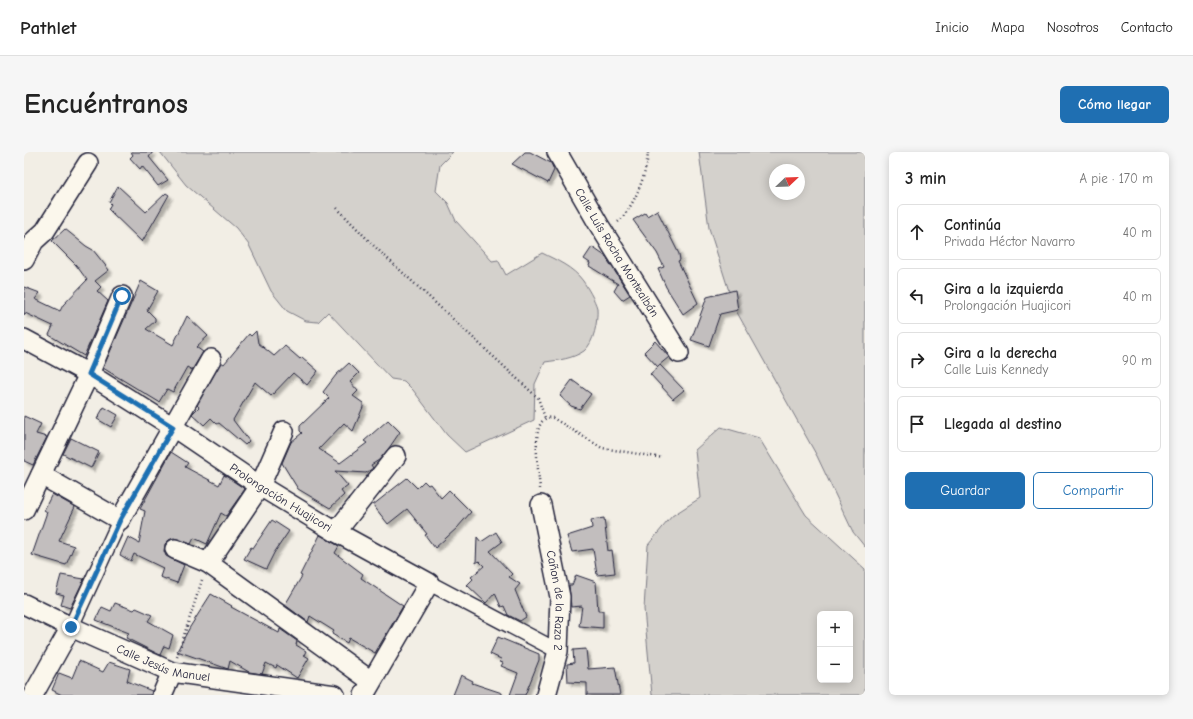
<!DOCTYPE html>
<html lang="es">
<head>
<meta charset="utf-8">
<style>
	body { margin:0; font-family:"Comic Neue",sans-serif; background:#f6f6f6; color:#222 }
	.controls { position:absolute; right:12px; bottom:12px; display:grid; overflow:hidden; border-radius:6px; box-shadow:0 2px 10px #0003 }
	.controls button { width:36px; height:36px; display:grid; place-items:center; padding:0; border:0; border-bottom:1px solid #e0e0e0; background:#fff; color:#222; font:20px sans-serif }
	.compass { position:absolute; left:745px; top:12px; width:36px; height:36px; border-radius:50%; background:#fff; box-shadow:0 2px 10px #0003; rotate:67deg }
	.stop { position:absolute; width:12px; height:12px; margin:-9px; border:3px solid #1f6fb2; border-radius:50%; background:#fff }
	.stop.end { background:#1f6fb2; border-color:#fff; box-shadow:0 1px 4px #0008 }
	.list { margin:0; padding:0; list-style:none }
	h2 { display:flex; justify-content:space-between; align-items:center; height:52px; margin:0; padding:0 16px; font-size:17px }
	h2 small { font-size:13px; font-weight:400; color:#767676 }
	.list li { display:grid; grid-template-columns:26px 1fr auto; gap:12px; align-items:center; box-sizing:border-box; height:56px; margin:0 8px 8px; padding:0 8px; border:1px solid #e0e0e0; border-radius:6px }
	.list b { display:block; font-size:15px; white-space:nowrap }
	.list p { margin:0; font-size:13px; white-space:nowrap; color:#767676 }
	.list em { font-size:13px; font-style:normal; color:#767676 }
	.actions { display:flex; gap:8px; padding:12px 16px }
	.actions a { flex:1; padding:9px 0; border:1px solid #1f6fb2; border-radius:6px; text-align:center; font-size:14px; color:#1f6fb2 }
	.actions .main { background:#1f6fb2; color:#fff }
	.icon { flex:none; width:22px; height:22px; fill:none; stroke:currentColor; stroke-width:2; stroke-linecap:round; stroke-linejoin:round }
	.map { position:relative; flex:none; width:841px; height:543px; overflow:hidden; border-radius:6px }
	header { display:flex; align-items:center; gap:24px; box-sizing:border-box; height:56px; padding:0 20px; background:#fff; border-bottom:1px solid #e0e0e0 }
	header strong { font-size:19px }
	nav { display:flex; gap:22px; margin-inline-start:auto; font-size:14px }
	.intro { display:flex; align-items:center; justify-content:space-between; box-sizing:border-box; height:96px; padding:0 24px }
	h1 { margin:0; font-size:28px }
	.button { padding:10px 18px; border-radius:6px; background:#1f6fb2; color:#fff; font-size:14px; font-weight:700 }
	main { display:flex; gap:24px; padding:0 24px }
	aside { flex:1; background:#fff; border-radius:6px; box-shadow:0 2px 10px #0003 }
	.map>svg:first-child { display:block }
	.green { fill:#d4d1cc; stroke:#7b7a84; fill-rule:evenodd }
	.building { fill:#c2bebe; stroke:#22223b; filter:url(#shadow) }
	.lines { fill:none; stroke-linecap:round; stroke-linejoin:round }
	.pedestrian-casing { stroke:#22223b; stroke-width:17 }
	.minor-casing { stroke:#22223b; stroke-width:22 }
	.path { stroke:#22223b; stroke-width:2.5; stroke-dasharray:1 3; stroke-linecap:butt }
	.pedestrian { stroke:#fbf7ec; stroke-width:14 }
	.minor { stroke:#fbf7ec; stroke-width:19 }
	.route { stroke:#1f6fb2; stroke-width:5 }
	.labels { text-anchor:middle; stroke-width:4; stroke-linejoin:round; paint-order:stroke }
	.street-label { font-size:12px; fill:#22223b; stroke:#fbf7ec }
</style>
</head>
<body>
<header>
<strong>Pathlet</strong>
<nav><a>Inicio</a><a>Mapa</a><a>Nosotros</a><a>Contacto</a></nav>
</header>
<div class="intro"><h1>Encuéntranos</h1><a class="button">Cómo llegar</a></div>
<main>
<div class="map">
<svg width="841" height="543" viewBox="0 0 841 543">
	<defs>
		<filter id="shadow"><feDropShadow dx="3.5" dy="3.5" stdDeviation="1" flood-color="#0004"/></filter>
	</defs>
	<rect width="100%" height="100%" fill="#f2eee5"/>
	<filter id="ink" filterUnits="userSpaceOnUse"><feTurbulence type="fractalNoise" baseFrequency=".025" numOctaves="2"/><feDisplacementMap in="SourceGraphic" scale="8" xChannelSelector="R" yChannelSelector="G"/><feConvolveMatrix kernelMatrix="1 2 1 2 8 2 1 2 1" color-interpolation-filters="sRGB"/></filter>
	<g filter="url(#ink)">
		<g class="green">
			<path d="M136 0H429L416 13 412 39 424 51 432 69 468 109 474 108 482 123 518 101C532 108 549 115 559 129 563 135 571 148 573 156 574 169 570 191 560 199 548 207 535 208 521 210L511 232 510 268 441 300 423 283 389 238 380 229 367 227 304 160 294 170 282 169 263 159 247 139 225 93 212 76 162 33Z"/>
			<path d="M675 0H841V395L829 380 793 304 710 155 685 76ZM751 18H775V42H751Z"/>
			<path d="M697 275 735 286 782 363 841 417V543H628L620 457 624 393 648 364 676 346 671 298ZM796 462H826V528H796Z"/>
		</g>
		<g class="building">
			<polygon points="107,0 129,0 125,5 144,28 134,34 118,14 116,17 106,6 109,3"/>
			<polygon points="501,0 506,0 527,11 530,18 524,31 488,12"/>
			<polygon points="94,34 122,60 142,41 145,43 118,90 84,57 87,52 85,50"/>
			<polygon points="633,58 655,102 656,108 654,109 674,151 659,162 642,135 634,117 640,115 633,101 609,68 621,61 623,64"/>
			<polygon points="41,77 62,94 69,98 85,118 71,129 77,135 73,139 84,149 60,204 25,183 29,174 1,161 0,163 0,135 16,141 11,147 36,159 39,153 63,128 52,113 28,89"/>
			<polygon points="568,95 581,104 606,143 598,148 590,139 594,132 565,114 566,111 560,107"/>
			<polygon points="117,129 134,139 123,158 131,166 131,169 122,177 149,193 163,164 184,184 172,195 179,200 168,218 163,215 149,240 143,237 135,250 79,216"/>
			<polygon points="711,138 714,158 696,162 685,194 667,188 683,145"/>
			<polygon points="232,179 234,191 250,204 261,194 276,207 278,205 294,219 283,233 269,221 247,244 231,230 209,268 225,289 221,293 195,271 193,272 187,266 180,273 168,262 175,255 173,253 197,210 200,212 225,182 227,184"/>
			<polygon points="631,189 645,205 634,214 636,213 660,238 649,247 626,222 634,215 620,200"/>
			<polygon points="325,211 335,221 326,230 334,239 329,244 339,251 339,255 329,279 320,271 295,297 316,311 343,291 340,289 364,268 376,280 365,296 355,308 347,313 349,316 342,321 311,319 324,334 317,339 320,343 306,356 274,337 258,311 267,290 278,281 276,279 276,274 305,246 299,240 312,223"/>
			<polygon points="548,228 567,242 556,257 547,254 536,244"/>
			<polygon points="80,255 94,263 87,275 73,267"/>
			<polygon points="0,264 17,272 12,282 23,285 9,313 0,309"/>
			<polygon points="47,286 75,300 67,316 39,302"/>
			<polygon points="147,300 164,311 161,315 195,333 200,323 221,337 202,364 197,361 183,392 170,386 167,392 150,386 145,388 141,392 140,399 142,404 160,413 153,431 136,425 139,416 110,402 107,409 96,403 104,385 115,391 121,359 116,357"/>
			<polygon points="383,326 393,336 400,329 404,333 406,332 417,346 425,338 447,360 433,376 411,396 401,383 403,382 383,357 364,372 349,353"/>
			<polygon points="28,342 51,355 35,389 50,394 42,413 8,403 23,360 20,358"/>
			<polygon points="580,366 584,399 588,398 591,421 573,423 569,397 548,400 543,384 568,376 567,368"/>
			<polygon points="248,368 265,379 250,401 242,417 220,407 227,395 229,396"/>
			<polygon points="472,380 478,390 466,399 488,422 485,425 496,432 491,438 502,465 496,469 484,463 480,454 477,455 471,441 462,451 443,433 449,427 447,425 460,414 455,409 452,411 453,385 457,390"/>
			<polygon points="296,383 315,394 311,401 339,422 337,426 379,454 351,501 325,486 323,491 308,482 310,479 286,464 284,470 261,453 278,424 276,423"/>
			<polygon points="37,423 60,427 46,456 37,453 40,443 32,441"/>
			<polygon points="552,423 572,430 574,459 579,459 579,476 555,474 558,454 547,455 545,433 548,433"/>
			<polygon points="187,442 208,454 207,455 255,481 256,477 273,489 272,493 282,499 280,503 285,506 273,526 253,513 252,516 242,511 238,522 225,520 206,509 204,517 153,499 166,475"/>
			<polygon points="91,451 110,458 112,456 128,463 124,469 149,483 145,496 140,494 136,503 102,486 105,481 72,468 78,455 87,459"/>
			<polygon points="474,485 515,502 515,508 501,543 486,543 494,521 477,514 479,511 476,510 477,507 466,502"/>
			<polygon points="562,497 564,517 591,515 596,543 563,543 563,531 544,530 543,512 550,511 549,498"/>
			<polygon points="55,509 79,520 85,510 106,517 103,529 128,539 127,543 38,543 28,538 35,521 48,526"/>
			<polygon points="437,523 449,529 448,531 478,541 478,543 429,543"/>
		</g>
		<g class="lines">
			<defs>
				<g id="pedestrian">
					<polyline points="405,431 534,499"/>
					<polyline points="47,475 96,368"/>
				</g>
				<g id="minor">
					<path id="s1" d="M533 0 575 73 655 201"/>
					<polyline points="0,108 10,89 21,79 64,11"/>
					<path id="s2" d="M0 187 65 222 149 275 236 334 312 380 405 431 340 543"/>
					<polyline points="17,323 96,368 187,207"/>
					<path id="s3" d="M517 353 536 445 534 499 522 543"/>
					<polyline points="0,358 65,222 98,144"/>
					<polyline points="312,380 372,304"/>
					<polyline points="151,397 184,411 347,529"/>
					<polyline points="184,411 236,334 260,279"/>
					<path id="s4" d="M0 452 47 475 148 520 311 543"/>
					<polyline points="9,543 47,475"/>
					<polyline points="138,543 148,520"/>
				</g>
			</defs>
			<use href="#pedestrian" class="pedestrian-casing"/>
			<use href="#minor" class="minor-casing"/>
			<g class="path">
				<polyline points="313,56 350,94 514,246 521,266"/>
				<path d="M594 70C610 55 623 22 624 0"/>
				<path d="M516 337C515 322 504 260 529 266L578 296 639 306"/>
				<polyline points="153,505 178,428"/>
			</g>
			<use href="#pedestrian" class="pedestrian"/>
			<use href="#minor" class="minor"/>
		</g>
	</g>
	<g class="lines" filter="url(#ink)">
		<polyline class="route" points="47,475 96,368 149,275 65,222 98,144"/>
	</g>
	<g class="labels">
		<g class="street-label">
			<text dy="4" stroke="none"><textPath href="#s1" startOffset="117">Calle Luís Rocha Montealbán</textPath></text>
			<text dy="4" stroke="none"><textPath href="#s2" startOffset="302">Prolongación Huajicori</textPath></text>
			<text dy="4" stroke="none"><textPath href="#s3" startOffset="97">Cañon de la Raza 2</textPath></text>
			<text dy="4" stroke="none"><textPath href="#s4" startOffset="152">Calle Jesús Manuel</textPath></text>
		</g>
	</g>
</svg>
<div class="controls">
<button>+</button>
<button>−</button>
</div>
<svg class="compass" viewBox="-18 -18 36 36"><path d="M0-13l5 13h-10z" fill="#e53935"/><path d="M0 13l5-13h-10z" fill="#767676"/></svg>
<div class="stop" style="left:98px;top:144px"></div>
<div class="stop end" style="left:47px;top:475px"></div>
</div>
<aside>
<h2>3 min<small>A pie · 170 m</small></h2>
<ul class="list">
<li><svg class="icon" aria-label="ahead" viewBox="0 0 24 24"><path d="M12 20V5M6 11l6-6 6 6"/></svg><div><b>Continúa</b><p>Privada Héctor Navarro</p></div><em>40 m</em></li>
<li><svg class="icon" aria-label="left" viewBox="0 0 24 24"><path d="M17 20v-9H6M10 6l-5 5 5 5"/></svg><div><b>Gira a la izquierda</b><p>Prolongación Huajicori</p></div><em>40 m</em></li>
<li><svg class="icon" aria-label="right" viewBox="0 0 24 24"><path d="M7 20v-9h11M14 6l5 5-5 5"/></svg><div><b>Gira a la derecha</b><p>Calle Luis Kennedy</p></div><em>90 m</em></li>
<li><svg class="icon" aria-label="arrive" viewBox="0 0 24 24"><path d="M6 21V4h12l-3 4 3 4H6"/></svg><div><b>Llegada al destino</b></div></li>
</ul>
<div class="actions"><a class="main">Guardar</a><a>Compartir</a></div>
</aside>
</main>
</body>
</html>
